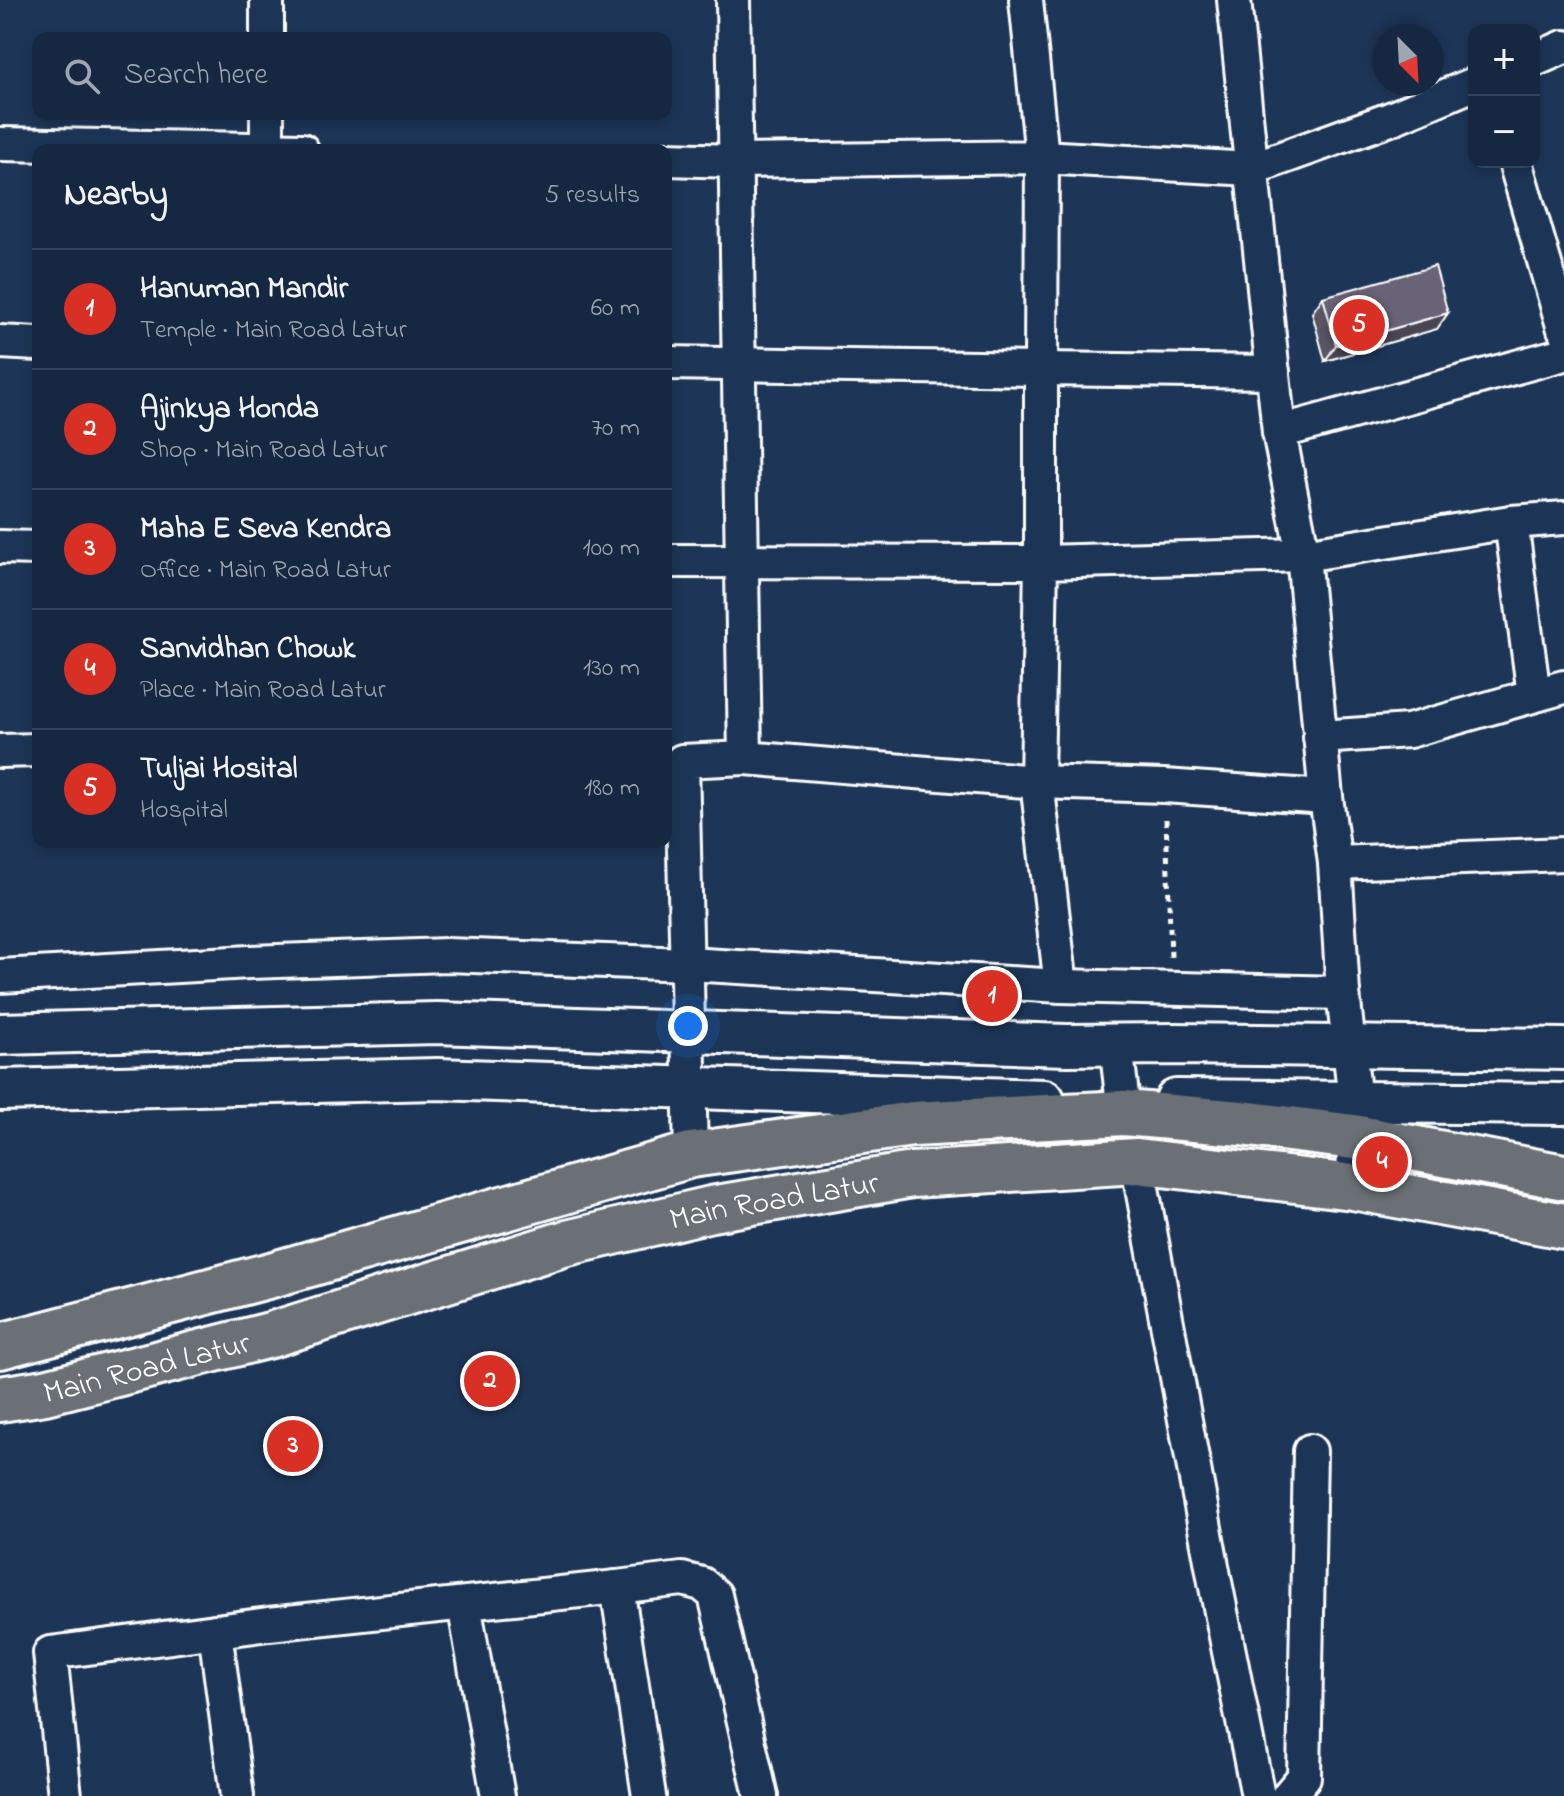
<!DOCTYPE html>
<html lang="en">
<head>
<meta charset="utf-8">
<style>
	body { margin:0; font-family:"Indie Flower",sans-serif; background:#23344c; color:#f1f3f6 }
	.controls { position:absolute; right:24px; top:24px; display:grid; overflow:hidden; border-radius:16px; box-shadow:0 4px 12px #0003 }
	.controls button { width:72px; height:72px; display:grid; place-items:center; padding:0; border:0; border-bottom:2px solid #35445a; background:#162841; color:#f1f3f6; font:40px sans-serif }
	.compass { position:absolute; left:1372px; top:24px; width:72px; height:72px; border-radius:50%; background:#162841; box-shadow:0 4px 12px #0003; rotate:156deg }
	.you { position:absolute; left:688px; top:1026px; width:28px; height:28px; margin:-20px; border:6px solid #fff; border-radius:50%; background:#1a73e8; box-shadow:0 0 0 12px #1a73e833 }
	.badge { display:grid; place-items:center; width:52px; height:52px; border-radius:50%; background:#d93025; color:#fff; font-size:26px; font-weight:700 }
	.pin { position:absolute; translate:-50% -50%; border:4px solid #fff; box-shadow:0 2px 8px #0006 }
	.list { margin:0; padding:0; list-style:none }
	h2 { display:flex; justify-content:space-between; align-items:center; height:104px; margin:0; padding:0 32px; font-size:34px }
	h2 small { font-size:26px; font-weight:400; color:#9ea6b1 }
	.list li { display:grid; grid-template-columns:52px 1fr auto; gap:24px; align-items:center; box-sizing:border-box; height:120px; padding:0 32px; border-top:2px solid #35445a }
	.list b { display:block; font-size:30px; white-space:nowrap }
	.list p { margin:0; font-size:26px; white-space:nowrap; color:#9ea6b1 }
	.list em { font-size:26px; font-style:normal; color:#9ea6b1 }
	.icon { flex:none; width:44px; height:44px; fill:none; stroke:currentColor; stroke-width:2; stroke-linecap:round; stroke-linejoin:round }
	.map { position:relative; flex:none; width:1564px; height:1796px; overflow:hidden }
	.search { position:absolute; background:#162841; box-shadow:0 4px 12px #0003; left:32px; top:32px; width:640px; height:88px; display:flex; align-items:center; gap:20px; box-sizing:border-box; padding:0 28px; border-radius:16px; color:#9ea6b1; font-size:30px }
	.panel { position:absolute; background:#162841; box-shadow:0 4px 12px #0003; left:32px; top:144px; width:640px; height:704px; border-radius:16px }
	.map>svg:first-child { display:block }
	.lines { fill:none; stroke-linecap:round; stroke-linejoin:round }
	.minor-casing { stroke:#fff; stroke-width:38 }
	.tertiary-casing { stroke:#fff; stroke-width:46 }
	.primary-casing { stroke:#fff; stroke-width:50 }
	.path { stroke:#fff; stroke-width:5; stroke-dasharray:6 6; stroke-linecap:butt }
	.minor { stroke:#1d3557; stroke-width:32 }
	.tertiary { stroke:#1d3557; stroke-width:40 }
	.primary { stroke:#6a7074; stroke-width:44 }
	.wall { fill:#595565; stroke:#fff; stroke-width:2 }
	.shaded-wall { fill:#494553; stroke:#fff; stroke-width:2 }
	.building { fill:#686376; stroke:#fff; stroke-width:2 }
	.labels { text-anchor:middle; stroke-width:6; stroke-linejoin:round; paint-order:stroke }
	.street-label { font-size:32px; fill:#fff; stroke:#1d3557 }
</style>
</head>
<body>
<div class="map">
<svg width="1564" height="1796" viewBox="0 0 1564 1796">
	<rect width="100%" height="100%" fill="#1d3557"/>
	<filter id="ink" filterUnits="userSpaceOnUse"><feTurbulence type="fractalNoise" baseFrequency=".0125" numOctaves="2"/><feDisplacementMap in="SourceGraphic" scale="16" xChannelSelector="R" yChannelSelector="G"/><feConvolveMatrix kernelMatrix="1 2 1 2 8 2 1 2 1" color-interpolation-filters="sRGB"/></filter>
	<g filter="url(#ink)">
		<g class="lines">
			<defs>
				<g id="minor">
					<polyline points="267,0 267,38"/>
					<polyline points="1234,0 1279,432 1303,555 1326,797 1335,863 1343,993 1355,1101 1353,1187"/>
					<polyline points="1534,60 1564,47"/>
					<polyline points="0,144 302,150"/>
					<polyline points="267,150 267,114"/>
					<polyline points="666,159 735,161 1042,157 1026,0"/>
					<polyline points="1515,162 1564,329"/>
					<polyline points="0,342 38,344"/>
					<polyline points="666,363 1041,369 1042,157 1251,169 1390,119 1474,84"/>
					<polyline points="1279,432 1564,354"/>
					<polyline points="1511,522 1534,695"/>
					<polyline points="0,547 38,548"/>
					<polyline points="666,561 1041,562 1041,369 1273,372"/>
					<polyline points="1320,737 1409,731 1564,687"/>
					<polyline points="0,751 38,750"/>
					<polyline points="745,758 1037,782 1164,786 1326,797"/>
					<polyline points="1335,863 1564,854"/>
					<polyline points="0,976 250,962 447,955 687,964 1061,986 1343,993"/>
					<polyline points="1061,986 1037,782 1041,562 1303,555 1511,522 1564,518"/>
					<polyline points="1116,1044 1124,1113"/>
					<polyline points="691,1155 682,761 745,758 733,0"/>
					<polyline points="1137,1161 1215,1582 1258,1796"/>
					<polyline points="617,1587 682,1579 702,1584 715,1595 761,1796"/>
					<polyline points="464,1604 498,1796"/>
					<polyline points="215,1631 237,1796"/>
					<polyline points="65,1796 50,1653 269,1624 617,1587 649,1796"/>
					<polyline points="1288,1796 1304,1777 1310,1451"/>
				</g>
				<g id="tertiary">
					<polyline points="0,1034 437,1023 1067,1045 1174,1044 1564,1049"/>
					<polyline points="0,1090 437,1079 1044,1100"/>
					<polyline points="1176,1100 1564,1104"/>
				</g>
				<g id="primary">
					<polyline points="0,1346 271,1275 691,1155 913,1124 1124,1113 1241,1123 1354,1137 1564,1177"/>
					<path id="s1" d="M0 1399 45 1392 270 1335 563 1244 711 1209 912 1175 1137 1161 1353 1187 1564 1226"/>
				</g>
			</defs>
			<use href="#minor" class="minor-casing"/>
			<use href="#tertiary" class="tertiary-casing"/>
			<use href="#primary" class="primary-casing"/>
			<polyline class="path" points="1166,819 1171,957"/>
			<use href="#minor" class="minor"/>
			<use href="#tertiary" class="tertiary"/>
			<use href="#primary" class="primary"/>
		</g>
		<polygon class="wall" points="1323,297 1448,313 1437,329 1325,361 1312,313"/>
		<polygon class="shaded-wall" points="1448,313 1437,329 1325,361 1336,345"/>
		<polygon class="building" points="1435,266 1448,313 1336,345 1323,297"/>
	</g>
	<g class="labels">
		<g class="street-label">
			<text dy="11" stroke="none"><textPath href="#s1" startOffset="800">Main Road Latur</textPath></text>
			<text dy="11" stroke="none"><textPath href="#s1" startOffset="150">Main Road Latur</textPath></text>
		</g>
	</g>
</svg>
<div class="controls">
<button>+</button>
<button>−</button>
</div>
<svg class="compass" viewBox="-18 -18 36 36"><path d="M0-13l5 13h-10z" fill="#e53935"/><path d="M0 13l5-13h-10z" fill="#9ea6b1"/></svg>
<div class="you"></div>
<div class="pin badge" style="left:992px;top:996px">1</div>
<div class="pin badge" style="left:490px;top:1381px">2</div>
<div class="pin badge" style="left:293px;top:1446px">3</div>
<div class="pin badge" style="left:1382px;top:1162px">4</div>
<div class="pin badge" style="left:1359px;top:325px">5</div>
<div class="search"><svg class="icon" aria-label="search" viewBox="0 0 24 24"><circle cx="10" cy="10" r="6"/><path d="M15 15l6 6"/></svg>Search here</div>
<section class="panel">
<h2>Nearby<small>5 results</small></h2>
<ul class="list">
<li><span class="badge">1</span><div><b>Hanuman Mandir</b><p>Temple · Main Road Latur</p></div><em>60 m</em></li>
<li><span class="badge">2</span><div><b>Ajinkya Honda</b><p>Shop · Main Road Latur</p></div><em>70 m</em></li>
<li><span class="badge">3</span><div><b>Maha E Seva Kendra</b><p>Office · Main Road Latur</p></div><em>100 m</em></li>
<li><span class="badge">4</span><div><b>Sanvidhan Chowk</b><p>Place · Main Road Latur</p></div><em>130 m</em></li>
<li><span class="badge">5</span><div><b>Tuljai Hosital</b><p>Hospital</p></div><em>180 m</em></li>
</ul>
</section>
</div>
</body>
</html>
